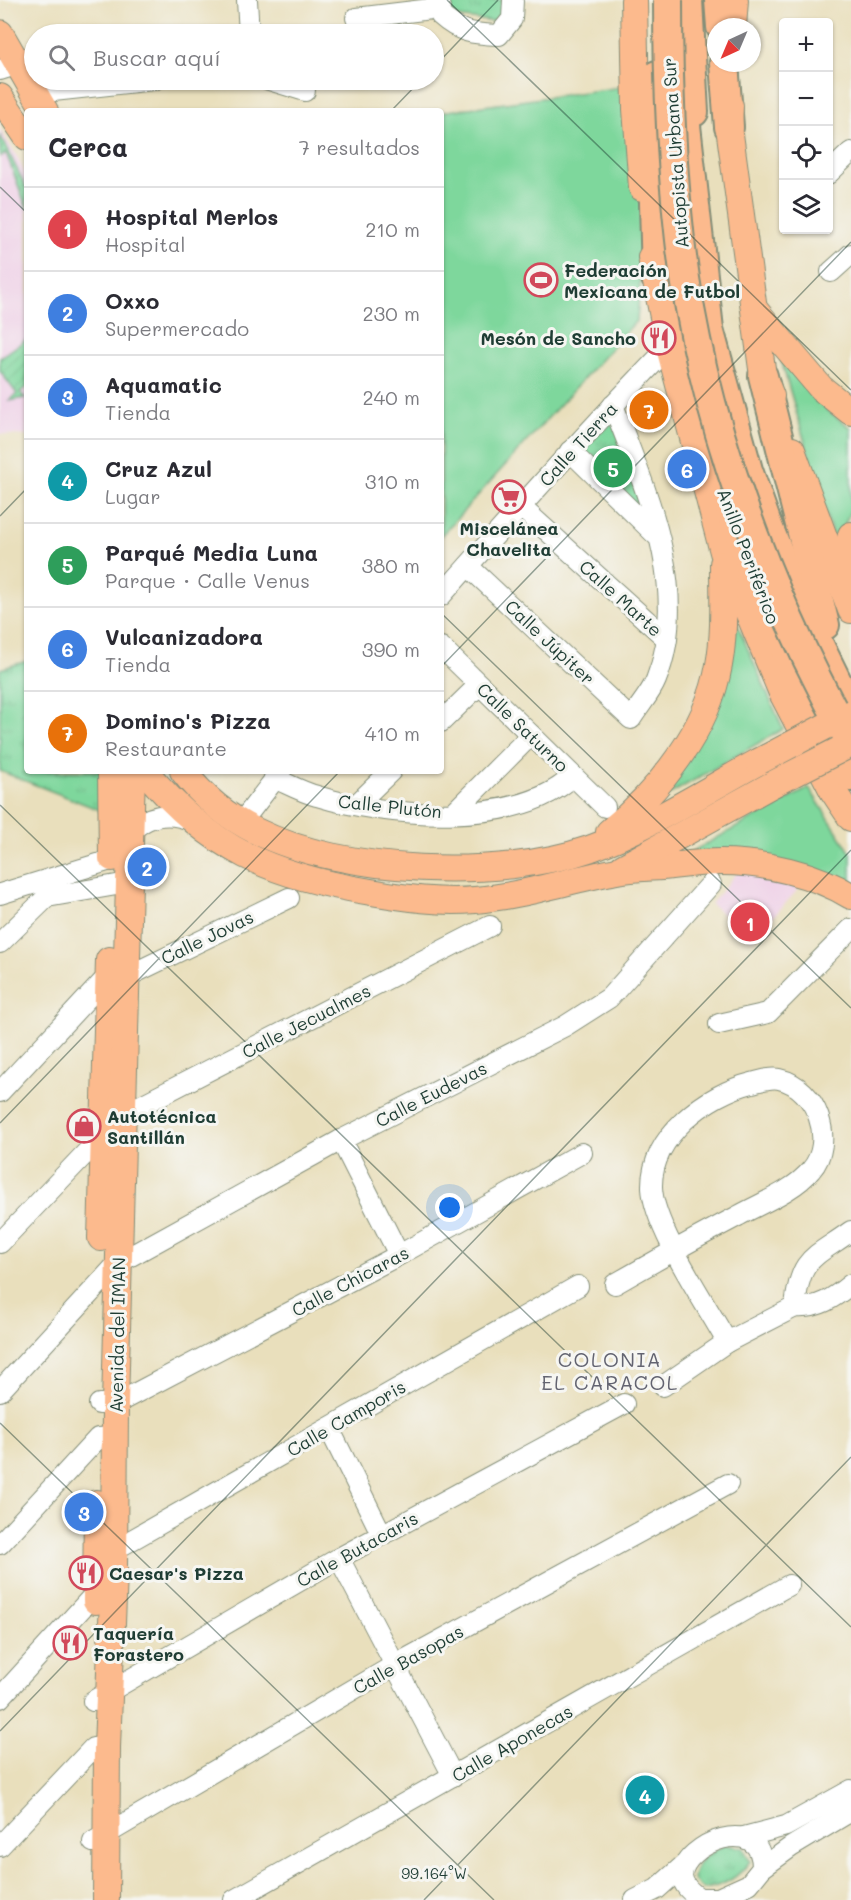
<!DOCTYPE html>
<html lang="es">
<meta charset="utf-8">
<style>
:root{--surface:#fff;--page:#f2f2f3;--text:#2b2b33;--muted:#7c7c81;--line:#e1e1e2;--accent:#0b8043}
body{margin:0;font-family:Mali,sans-serif;background:var(--page);color:var(--text)}
.controls{position:absolute;right:18px;top:18px;display:grid;overflow:hidden;border-radius:6px;box-shadow:0 2px 4px #0004}
.controls button{width:54px;height:54px;display:grid;place-items:center;padding:0;border:0;border-bottom:2px solid var(--line);background:var(--surface);color:var(--text);font:30px sans-serif}
.compass{position:absolute;left:707px;top:18px;width:54px;height:54px;border-radius:50%;background:var(--surface);box-shadow:0 2px 4px #0004;rotate:224deg}
.you{position:absolute;left:450px;top:1208px;width:21px;height:21px;margin:-15px;border:4px solid #fff;border-radius:50%;background:#1a73e8;box-shadow:0 0 0 9px #1a73e833}
.badge{display:grid;place-items:center;width:39px;height:39px;border-radius:50%;background:var(--accent);color:#fff;font-size:20px;font-weight:700}
.pin{position:absolute;translate:-50% -50%;border:3px solid #fff;box-shadow:0 2px 6px #0006}
.list{margin:0;padding:0;list-style:none}
h2{display:flex;justify-content:space-between;align-items:center;height:78px;margin:0;padding:0 24px;font-size:26px}
h2 small{font-size:20px;font-weight:400;color:var(--muted)}
.list li{display:grid;grid-template-columns:39px 1fr auto;gap:18px;align-items:center;box-sizing:border-box;height:84px;padding:0 24px;border-top:2px solid var(--line)}
.list b{display:block;font-size:22px;white-space:nowrap}
.list p{margin:0;font-size:20px;white-space:nowrap;color:var(--muted)}
.list em{font-size:20px;font-style:normal;color:var(--muted)}
.icon{flex:none;width:33px;height:33px;fill:none;stroke:currentColor;stroke-width:2;stroke-linecap:round;stroke-linejoin:round}
.map{position:relative;flex:none;width:851px;height:1900px;overflow:hidden}
.search{position:absolute;background:var(--surface);box-shadow:0 2px 4px #0004;left:24px;top:24px;width:420px;height:66px;display:flex;align-items:center;gap:15px;box-sizing:border-box;padding:0 21px;border-radius:33px;color:var(--muted);font-size:22px}
.panel{position:absolute;background:var(--surface);box-shadow:0 2px 4px #0004;left:24px;top:108px;width:420px;height:666px;border-radius:6px}
.map>svg:first-child{display:block}
.built{fill:#efd0e7}
.grass{fill:#7ed79c;stroke:#4e8a68;stroke-width:1.5}
.park{fill:url(#park-tufts);stroke:#4e8a68;stroke-width:1.5}
.garden{fill:url(#garden-furrows);stroke:#4e8a68;stroke-width:1.5}
.lines{fill:none;stroke-linecap:round;stroke-linejoin:round}
.minor-casing{stroke:#848e78;stroke-width:22}
.major-casing{stroke:#848e78;stroke-width:28}
.highway-casing{stroke:#848e78;stroke-width:32}
.minor{stroke:#fff;stroke-width:20}
.major{stroke:#fcba8d;stroke-width:26}
.highway{stroke:#fcba8d;stroke-width:28}
.major-bridge-casing{stroke:#848e78;stroke-width:28;stroke-linecap:butt}
.highway-bridge-casing{stroke:#848e78;stroke-width:32;stroke-linecap:butt}
.major-bridge{stroke:#fcba8d;stroke-width:26}
.highway-bridge{stroke:#fcba8d;stroke-width:28}
.ticks{fill:none;stroke:#1f3d34;stroke-width:1.5;stroke-opacity:0.45}
.labels{text-anchor:middle;dominant-baseline:central;stroke-width:6;stroke-linejoin:round;paint-order:stroke}
.street-label{font-size:18px;fill:#1f3d34;stroke:#f6f6f2}
.poi-label{font-size:18px;font-weight:bold;fill:#1f3d34;stroke:#f6f6f2;text-anchor:start}
.neighbourhood-label{font-size:20px;letter-spacing:1.5px;fill:#636471;stroke:#f6f6f2}
.ticks-label{font-size:15px;text-anchor:middle;fill:#1f3d34;stroke:#f6f6f2;stroke-width:6;stroke-linejoin:round;paint-order:stroke}
</style>
<div class="map">
<svg width="851" height="1900" viewBox="0 0 851 1900">
<defs>
<pattern id="park-tufts" width="24" height="20" patternUnits="userSpaceOnUse" patternTransform="scale(1.5)"><rect width="24" height="20" fill="#7ed79c"/><path d="M3 7l-1-3M5 7V3M7 7l1-3M15 17l-1-3M17 17v-4M19 17l1-3" fill="none" stroke="#6cb987"/></pattern>
<pattern id="garden-furrows" width="10" height="10" patternUnits="userSpaceOnUse" patternTransform="scale(1.5)"><rect width="10" height="10" fill="#7ed79c"/><path d="M-1 1l2-2M0 10L10 0M9 11l2-2" fill="none" stroke="#6cb987"/></pattern>
</defs>
<rect width="100%" height="100%" fill="#f6f6f2"/>
<filter id="ink" filterUnits="userSpaceOnUse"><feTurbulence type="fractalNoise" baseFrequency=".0167" numOctaves="2"/><feDisplacementMap in="SourceGraphic" scale="12" xChannelSelector="R" yChannelSelector="G"/><feConvolveMatrix kernelMatrix="1 2 1 2 8 2 1 2 1" color-interpolation-filters="sRGB"/></filter>
<filter id="wash" filterUnits="userSpaceOnUse"><feTurbulence type="fractalNoise" baseFrequency=".008" numOctaves="4" result="noise"/><feDisplacementMap in="SourceGraphic" scale="24" xChannelSelector="R" yChannelSelector="G"/><feGaussianBlur stdDeviation="1.35" result="paint"/><feColorMatrix in="noise" values="0 0 0 0 0 0 0 0 0 0 0 0 0 0 0 0 0 1.4 0 .05"/><feComposite in="paint" operator="in"/></filter>
<g filter="url(#wash)">
<rect width="100%" height="100%" fill="#e9dfbc"/>
<g class="built">
<polygon points="0,129 19,160 27,180 27,436 0,434"/>
<polygon points="739,870 802,885 752,940 711,904"/>
</g>
<g class="grass">
<polygon points="635,85 644,241 637,320 441,536 441,112"/>
<polygon points="781,360 828,411 851,428 851,510 835,545"/>
<polygon points="736,622 783,729 637,813 729,670"/>
<polygon points="809,788 851,853 851,885 676,860"/>
</g>
<g class="park">
<polygon points="443,0 508,0 507,7 496,22 457,17 443,4"/>
<polygon points="613,405 657,536 570,451"/>
<polygon points="27,661 27,771 101,771 110,814 0,771 0,669"/>
<path d="M725,1845L743,1848L750,1861C738,1878 724,1886 703,1889L693,1880C694,1860 708,1854 725,1845Z"/>
</g>
<g class="garden">
<polygon points="0,135 27,189 27,209 6,153 0,157"/>
<polygon points="27,339 27,387 20,392 25,398 8,401 17,394 0,371 0,358"/>
</g>
</g>
<g filter="url(#ink)">
<g class="lines">
<g class="minor-casing">
<g id="minor">
<polyline points="247,0 249,34"/>
<path d="M439,0L440,15C460,33 473,34 499,35L512,19L513,0"/>
<polyline points="356,18 440,8"/>
<polyline points="0,70 19,64"/>
<polyline points="269,80 305,91"/>
<polyline points="35,93 154,80"/>
<polyline points="828,174 851,152"/>
<polyline points="831,272 851,254"/>
<polyline points="570,451 656,535"/>
<polyline points="522,508 667,639"/>
<path d="M468,566L631,719C639,706 651,693 656,680C692,591 645,488 613,405"/>
<path d="M441,596C516,512 590,428 669,347"/>
<polyline points="441,647 605,807"/>
<polyline points="441,722 479,685"/>
<path d="M274,778C288,784 302,792 317,796C385,817 518,829 573,776"/>
<polyline points="356,805 391,771"/>
<polyline points="453,813 531,735"/>
<polyline points="241,823 281,771"/>
<path d="M130,833C147,814 169,811 193,821"/>
<polyline points="0,894 127,855"/>
<polyline points="0,943 47,897 128,883"/>
<polyline points="719,1024 768,1013 851,929"/>
<polyline points="0,1092 108,976 126,977 289,898"/>
<polyline points="341,1140 399,1255"/>
<polyline points="0,1243 122,1115 490,926"/>
<path d="M615,1284C655,1261 696,1238 738,1216C761,1203 794,1191 811,1170C836,1142 817,1087 779,1079C770,1077 760,1081 752,1083C707,1094 651,1136 652,1187C653,1227 707,1305 727,1342"/>
<path d="M795,1307C800,1256 814,1258 851,1231"/>
<path d="M795,1307C818,1309 834,1298 851,1284"/>
<polyline points="663,1386 727,1342 795,1307"/>
<polyline points="0,1391 118,1263 341,1140 565,1026 609,998 711,884"/>
<polyline points="99,1404 115,1404 399,1255 582,1153"/>
<polyline points="329,1428 382,1535"/>
<polyline points="0,1544 98,1438 116,1437"/>
<polyline points="104,1550 114,1550 578,1286"/>
<polyline points="339,1558 453,1776"/>
<polyline points="0,1698 102,1586"/>
<polyline points="93,1701 339,1558 624,1404"/>
<polyline points="744,1837 786,1826 851,1790"/>
<polyline points="93,1842 395,1665 728,1484"/>
<polyline points="0,1846 93,1748 107,1747"/>
<path d="M762,1868C763,1811 682,1844 682,1876C683,1886 691,1892 699,1898H718L749,1884L762,1868L791,1847L851,1811"/>
<polyline points="234,1900 789,1585"/>
<polyline points="635,1900 657,1889 684,1865"/>
</g>
</g>
<g class="major-casing">
<g id="major">
<polyline points="634,0 636,109 642,188"/>
<polyline points="733,27 735,0"/>
<polyline points="0,33 45,111"/>
<polyline points="0,97 27,137"/>
<polyline points="730,106 729,127 763,376 771,396"/>
<polyline points="651,257 669,347 723,552 782,693 833,791 851,818"/>
<polyline points="755,310 821,388 851,412"/>
<polyline points="792,450 851,610"/>
<polyline points="845,583 845,564 851,535"/>
<polyline points="111,771 112,858"/>
<path d="M145,771C211,850 271,876 371,892C405,898 440,903 475,900C522,896 566,881 612,872C628,868 646,868 662,867C681,865 701,862 721,862C764,862 815,874 851,896"/>
<path d="M183,771C202,796 227,817 256,831C342,874 499,880 589,849C648,828 703,792 758,762"/>
<path d="M609,832C659,791 708,730 719,665C725,633 723,597 723,564"/>
<polyline points="623,867 773,784"/>
<polyline points="101,1238 109,960"/>
<polyline points="96,1601 97,1503"/>
<polyline points="106,1900 107,1747 114,1573 115,1404 132,771"/>
</g>
</g>
<g class="highway-casing">
<g id="highway">
<polyline points="688,0 694,112"/>
<polyline points="719,0 721,27"/>
<polyline points="724,63 729,127"/>
<polyline points="682,90 709,329 748,470 766,521 801,608 851,710"/>
<polyline points="656,278 653,166 657,75"/>
<polyline points="763,376 825,625"/>
<polyline points="710,443 731,514 792,667 851,777"/>
</g>
</g>
<use href="#minor" class="minor"/>
<use href="#major" class="major"/>
<use href="#highway" class="highway"/>
<g class="major-bridge-casing">
<g id="major-bridge">
<polyline points="758,762 851,713"/>
<polyline points="773,784 851,744"/>
</g>
</g>
<g class="highway-bridge-casing">
<path id="highway-bridge" d="M668,0C668,79 671,161 680,240C699,412 767,593 851,743"/>
</g>
<use href="#major-bridge" class="major-bridge"/>
<use href="#highway-bridge" class="highway-bridge"/>
</g>
</g>
<path class="ticks" d="M447,0L851,390M434,67L498,0M391,111L421,80M0,187L27,213M0,516L27,488M441,613L851,1008M441,667L851,242M0,805L851,1627M0,1123L340,771M0,1423L494,1900M0,1731L851,850M424,1900L851,1457"/>
<defs>
<g id="stadium-ring" transform="scale(1.725)"><circle r="9.5" fill="#f6f6f2" stroke="#d1495b" stroke-width="1.5"/><path d="M0-5a6.5 5 0 1 0 0 10a6.5 5 0 1 0 0-10ZM-3.5-1.8h7v3.6h-7Z" fill="#d1495b"/></g>
<g id="restaurant-ring" transform="scale(1.725)"><circle r="9.5" fill="#f6f6f2" stroke="#d1495b" stroke-width="1.5"/><path d="M-5-6h1v4h1v-4h1v4h1v-4h1v5L-1.5 .5V6h-2V.5L-5-1ZM5-6V6H3V1.5H1.5Q1.5-4 5-6Z" fill="#d1495b"/></g>
<g id="supermarket-ring" transform="scale(1.725)"><circle r="9.5" fill="#f6f6f2" stroke="#d1495b" stroke-width="1.5"/><path d="M-6-5.5h2.5l.6 2H6L4.5 2H-2.5L-4.4-4H-6ZM-1.5 3.2a1.3 1.3 0 1 0 .1 0ZM3 3.2a1.3 1.3 0 1 0 .1 0Z" fill="#d1495b"/></g>
<g id="shop-ring" transform="scale(1.725)"><circle r="9.5" fill="#f6f6f2" stroke="#d1495b" stroke-width="1.5"/><path d="M-5-2.5h2.3a2.7 3.5 0 0 1 5.4 0H5L5.5 6h-11ZM-1.5-2.5h3a1.5 2.3 0 0 0-3 0Z" fill="#d1495b"/></g>
</defs>
<g fill-rule="evenodd">
<use href="#stadium-ring" x="541" y="280"/>
<use href="#restaurant-ring" x="659" y="338"/>
<use href="#supermarket-ring" x="509" y="497"/>
<use href="#shop-ring" x="84" y="1126"/>
<use href="#restaurant-ring" x="86" y="1573"/>
<use href="#restaurant-ring" x="70" y="1643"/>
</g>
<g class="labels">
<g class="street-label">
<text transform="translate(675 153) rotate(-94)">Autopista Urbana Sur</text>
<text transform="translate(578 444) rotate(-48)">Calle Tierra</text>
<text transform="translate(749 556) rotate(69)">Anillo Periférico</text>
<text transform="translate(621 598) rotate(42)">Calle Marte</text>
<text transform="translate(550 642) rotate(43)">Calle Júpiter</text>
<text transform="translate(523 727) rotate(44)">Calle Saturno</text>
<text transform="translate(390 806) rotate(6)">Calle Plutón</text>
<text transform="translate(207 937) rotate(-26)">Calle Jovas</text>
<text transform="translate(306 1021) rotate(-27)">Calle Jecualmes</text>
<text transform="translate(431 1094) rotate(-27)">Calle Eudevas</text>
<text transform="translate(350 1281) rotate(-28)">Calle Chicaras</text>
<text transform="translate(117 1335) rotate(-89)">Avenida del IMAN</text>
<text transform="translate(346 1418) rotate(-30)">Calle Camporis</text>
<text transform="translate(357 1549) rotate(-29)">Calle Butacaris</text>
<text transform="translate(408 1659) rotate(-29)">Calle Basopas</text>
<text transform="translate(512 1743) rotate(-30)">Calle Aponecas</text>
</g>
<g class="poi-label">
<text x="564" y="270">Federación<tspan x="564" dy="21">Mexicana de Futbol</tspan></text>
<text x="636" y="338" text-anchor="end">Mesón de Sancho</text>
<text x="509" y="528" text-anchor="middle">Miscelánea<tspan x="509" dy="21">Chavelita</tspan></text>
<text x="107" y="1116">Autotécnica<tspan x="107" dy="21">Santillán</tspan></text>
<text x="109" y="1573">Caesar's Pizza</text>
<text x="93" y="1633">Taquería<tspan x="93" dy="21">Forastero</tspan></text>
</g>
<g class="neighbourhood-label">
<text x="610" y="1359">COLONIA<tspan x="610" dy="23">EL CARACOL</tspan></text>
</g>
</g>
<g class="ticks-label">
<text x="434" y="1879">99.164°W</text>
</g>
</svg>
<div class="controls">
<button>+</button>
<button>−</button>
<button><svg class="icon" aria-label="locate" viewBox="0 0 24 24"><circle cx="12" cy="12" r="6"/><path d="M12 2v4M12 18v4M2 12h4M18 12h4"/></svg></button>
<button><svg class="icon" aria-label="layers" viewBox="0 0 24 24"><path d="M12 4l9 5-9 5-9-5zM3 14l9 5 9-5"/></svg></button>
</div>
<svg class="compass" viewBox="-18 -18 36 36"><path d="M0-13l5 13h-10z" fill="#e53935"/><path d="M0 13l5-13h-10z" fill="#7c7c81"/></svg>
<div class="you"></div>
<div class="pin badge" style="left:750px;top:922px;background:#e0444e">1</div>
<div class="pin badge" style="left:147px;top:867px;background:#3f7fe0">2</div>
<div class="pin badge" style="left:84px;top:1512px;background:#3f7fe0">3</div>
<div class="pin badge" style="left:645px;top:1795px;background:#0f9aa8">4</div>
<div class="pin badge" style="left:613px;top:468px;background:#2e9e5b">5</div>
<div class="pin badge" style="left:687px;top:469px;background:#3f7fe0">6</div>
<div class="pin badge" style="left:649px;top:410px;background:#e8710a">7</div>
<div class="search"><svg class="icon" aria-label="search" viewBox="0 0 24 24"><circle cx="10" cy="10" r="6"/><path d="M15 15l6 6"/></svg>Buscar aquí</div>
<section class="panel">
<h2>Cerca<small>7 resultados</small></h2>
<ul class="list">
<li><span class="badge" style="background:#e0444e">1</span><div><b>Hospital Merlos</b><p>Hospital</p></div><em>210 m</em></li>
<li><span class="badge" style="background:#3f7fe0">2</span><div><b>Oxxo</b><p>Supermercado</p></div><em>230 m</em></li>
<li><span class="badge" style="background:#3f7fe0">3</span><div><b>Aquamatic</b><p>Tienda</p></div><em>240 m</em></li>
<li><span class="badge" style="background:#0f9aa8">4</span><div><b>Cruz Azul</b><p>Lugar</p></div><em>310 m</em></li>
<li><span class="badge" style="background:#2e9e5b">5</span><div><b>Parqué Media Luna</b><p>Parque · Calle Venus</p></div><em>380 m</em></li>
<li><span class="badge" style="background:#3f7fe0">6</span><div><b>Vulcanizadora</b><p>Tienda</p></div><em>390 m</em></li>
<li><span class="badge" style="background:#e8710a">7</span><div><b>Domino's Pizza</b><p>Restaurante</p></div><em>410 m</em></li>
</ul>
</section>
</div>
